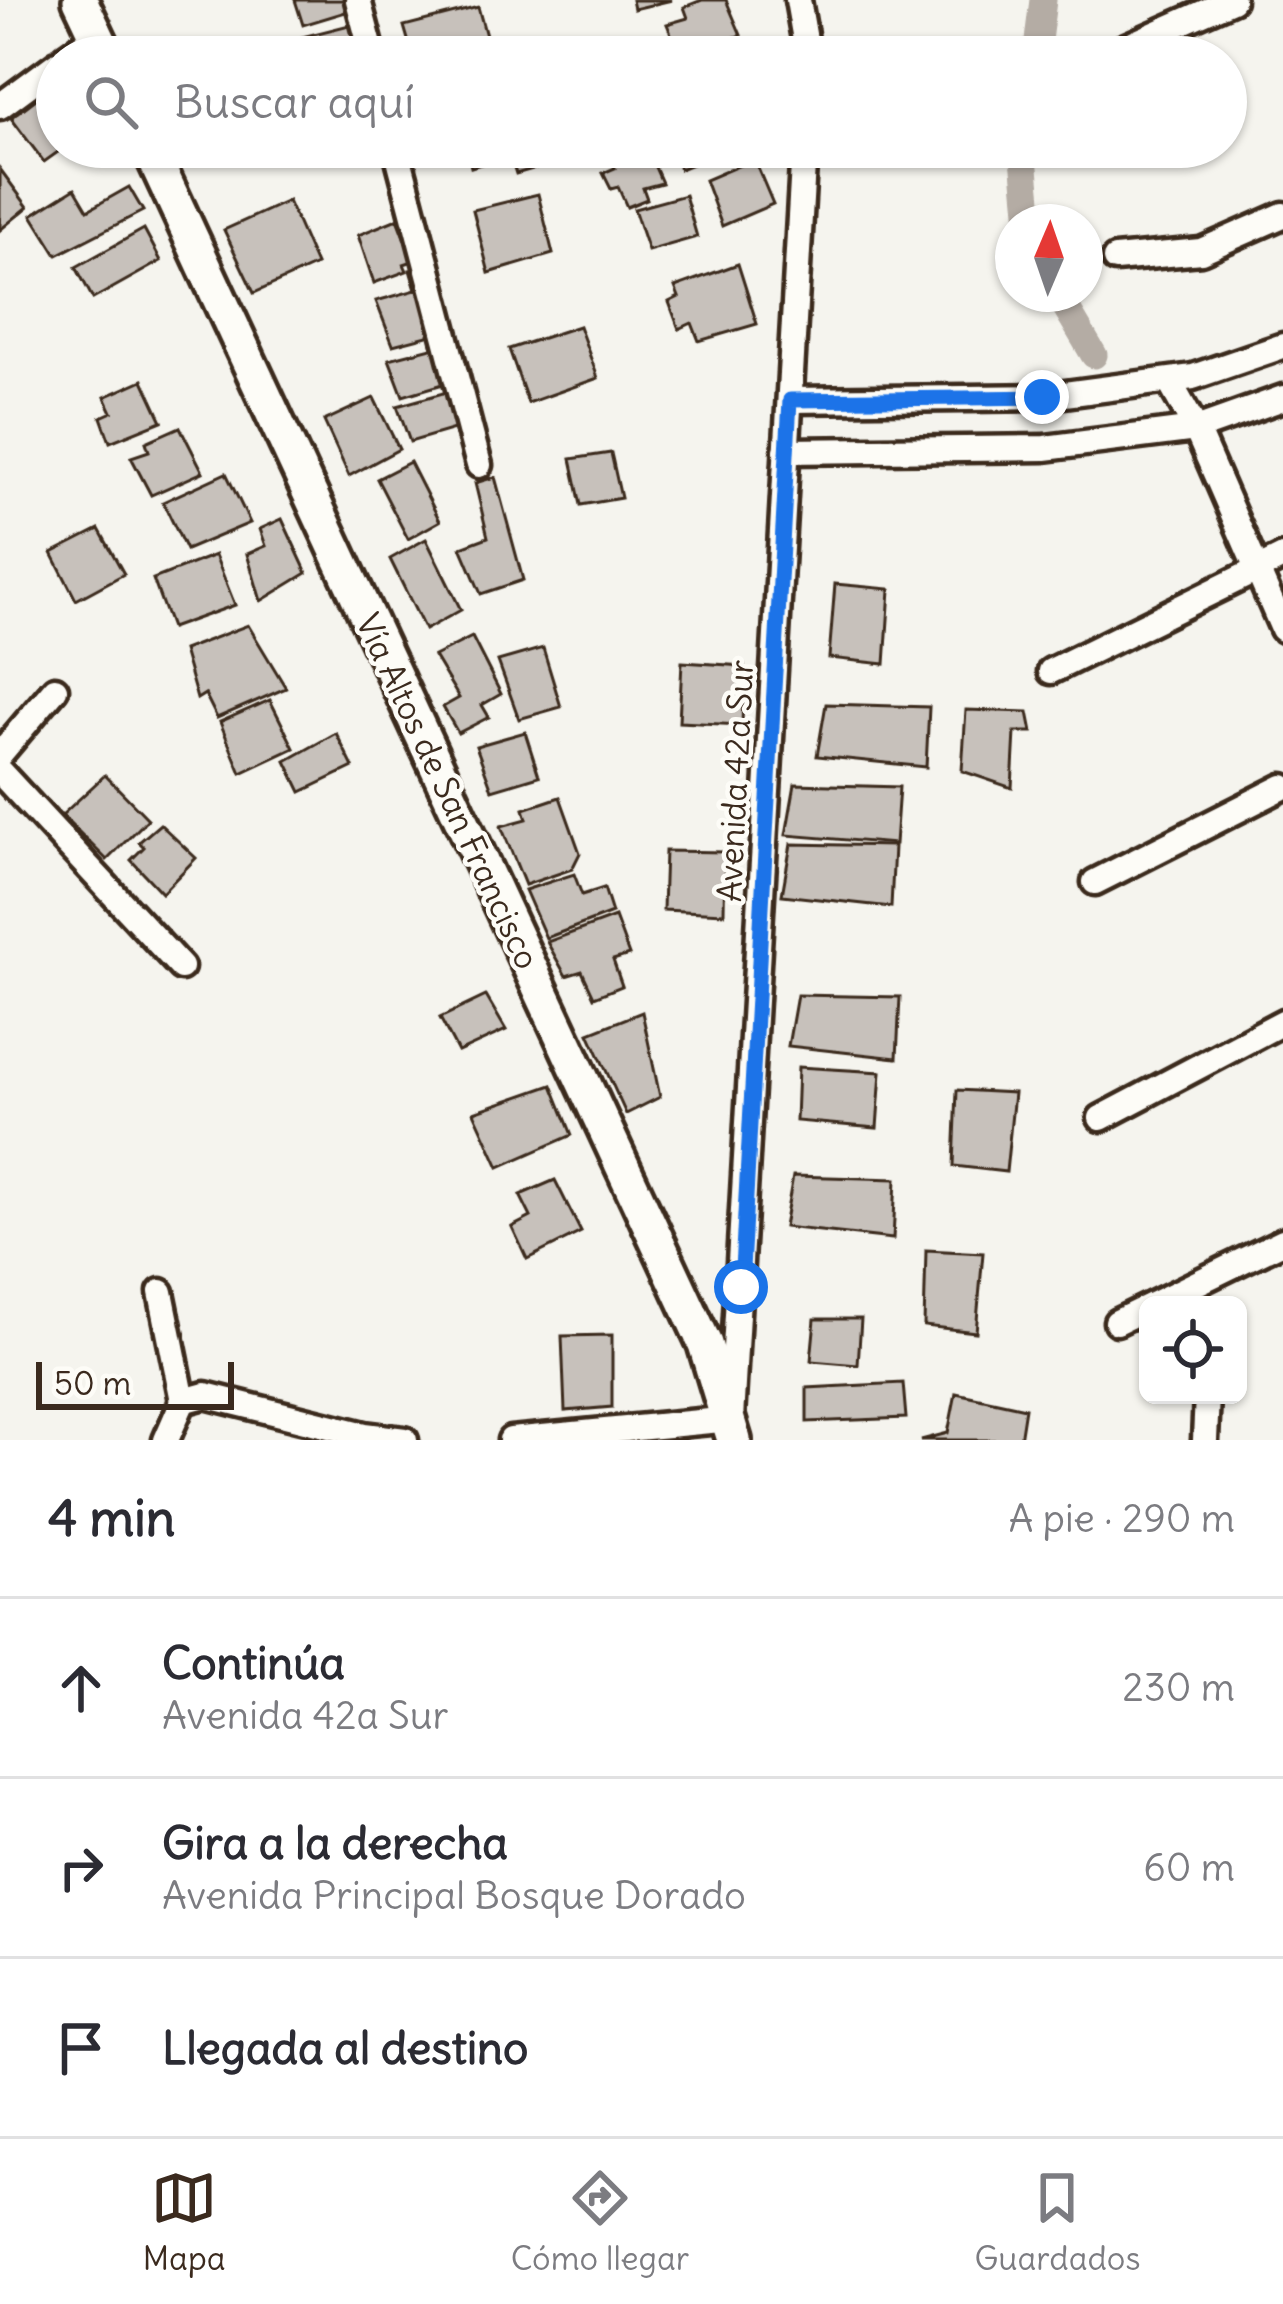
<!DOCTYPE html>
<html lang="es">
<meta charset="utf-8">
<style>
:root{--surface:#fff;--page:#f2f2f3;--text:#2b2b33;--muted:#7c7c81;--line:#e1e1e2;--accent:#3b2a1e}
body{margin:0;font-family:Delius,sans-serif;background:var(--page);color:var(--text)}
.controls{position:absolute;right:36px;bottom:36px;display:grid;overflow:hidden;border-radius:18px;box-shadow:0 3px 9px #0004}
.controls button{width:108px;height:108px;display:grid;place-items:center;padding:0;border:0;border-bottom:3px solid var(--line);background:var(--surface);color:var(--text);font:60px sans-serif}
.compass{position:absolute;left:995px;top:204px;width:108px;height:108px;border-radius:50%;background:var(--surface);box-shadow:0 3px 9px #0004;rotate:2deg}
.scale{position:absolute;left:36px;bottom:30px;width:198px;box-sizing:border-box;padding-left:12px;border:6px solid #3b2a1e;border-top:0;font-size:33px;line-height:42px;white-space:nowrap;color:#3b2a1e;-webkit-text-stroke:9px #fdfcf7;paint-order:stroke}
.stop{position:absolute;width:36px;height:36px;margin:-27px;border:9px solid #1a73e8;border-radius:50%;background:#fff}
.stop.end{background:#1a73e8;border-color:#fff;box-shadow:0 3px 12px #0008}
.list{margin:0;padding:0;list-style:none}
h2{display:flex;justify-content:space-between;align-items:center;height:156px;margin:0;padding:0 48px;font-size:51px}
h2 small{font-size:39px;font-weight:400;color:var(--muted)}
.list li{display:grid;grid-template-columns:78px 1fr auto;gap:36px;align-items:center;box-sizing:border-box;height:180px;padding:0 48px;border-top:3px solid var(--line)}
.list b{display:block;font-size:45px;white-space:nowrap}
.list p{margin:0;font-size:39px;white-space:nowrap;color:var(--muted)}
.list em{font-size:39px;font-style:normal;color:var(--muted)}
.icon{flex:none;width:66px;height:66px;fill:none;stroke:currentColor;stroke-width:2;stroke-linecap:round;stroke-linejoin:round}
.map{position:relative;flex:none;width:1283px;height:1440px;overflow:hidden}
.search{position:absolute;background:var(--surface);box-shadow:0 3px 9px #0004;left:36px;right:36px;top:36px;height:132px;display:flex;align-items:center;gap:30px;box-sizing:border-box;padding:0 42px;border-radius:66px;color:var(--muted);font-size:45px}
.sheet{height:696px;background:var(--surface)}
nav{display:flex;justify-content:space-around;align-items:center;box-sizing:border-box;height:168px;border-top:3px solid var(--line);background:var(--surface);font-size:33px;color:var(--muted)}
nav a{display:grid;justify-items:center;gap:6px}
nav .on{color:var(--accent)}
.map>svg:first-child{display:block}
.lines{fill:none;stroke-linecap:round;stroke-linejoin:round}
.canal{stroke:#b4aca4;stroke-width:27}
.building{fill:#c7c1bb;stroke:#3b2a1e;stroke-width:3}
.minor-casing{stroke:#3b2a1e;stroke-width:33}
.tertiary-casing{stroke:#3b2a1e;stroke-width:42}
.minor{stroke:#fdfcf7;stroke-width:24}
.tertiary{stroke:#fdfcf7;stroke-width:33}
.route{stroke:#1a73e8;stroke-width:15}
.labels{text-anchor:middle;dominant-baseline:central;stroke-width:9;stroke-linejoin:round;paint-order:stroke}
.street-label{font-size:33px;fill:#3b2a1e;stroke:#fdfcf7}
</style>
<div class="map">
<svg width="1283" height="1440" viewBox="0 0 1283 1440">
<rect width="100%" height="100%" fill="#f5f4ee"/>
<filter id="ink" filterUnits="userSpaceOnUse"><feTurbulence type="fractalNoise" baseFrequency=".00833" numOctaves="2"/><feDisplacementMap in="SourceGraphic" scale="24" xChannelSelector="R" yChannelSelector="G"/><feConvolveMatrix kernelMatrix="1 2 1 2 8 2 1 2 1" color-interpolation-filters="sRGB"/></filter>
<g filter="url(#ink)">
<g class="lines">
<g class="canal">
<polyline points="1036,57 1043,0"/>
<polyline points="1023,147 1030,222"/>
<polyline points="1058,294 1094,355"/>
</g>
</g>
<g class="building">
<polygon points="295,0 346,0 349,11 303,25"/>
<polygon points="632,0 672,0 634,9"/>
<polygon points="702,0 726,0 741,35 680,56 667,24 688,18 684,7"/>
<polygon points="478,7 489,47 465,57 413,57 404,26"/>
<polygon points="353,24 361,57 299,57 294,39"/>
<polygon points="759,40 764,57 706,57"/>
<polygon points="57,83 57,147 65,147 44,162 11,118"/>
<polygon points="466,147 553,147 557,162 516,174 510,155 471,167"/>
<polygon points="607,147 646,147 662,183 643,188 647,199 627,207 618,187 611,189 603,173 615,168"/>
<polygon points="671,147 734,147 680,169"/>
<polygon points="754,159 773,204 722,226 705,180"/>
<polygon points="0,169 28,207 0,230"/>
<polygon points="129,187 143,211 57,255 32,215 75,188 88,210"/>
<polygon points="538,194 553,254 489,273 473,210"/>
<polygon points="685,195 697,237 648,251 634,209"/>
<polygon points="288,201 316,265 254,293 224,230"/>
<polygon points="397,219 413,261 404,264 407,271 374,283 358,235"/>
<polygon points="144,229 161,261 93,299 76,267"/>
<polygon points="738,264 757,324 699,341 692,323 679,329 669,302 679,297 675,287"/>
<polygon points="420,268 439,333 393,345 376,301 416,290 410,270"/>
<polygon points="579,326 598,378 528,403 509,349"/>
<polygon points="439,346 450,382 403,396 389,359"/>
<polygon points="143,380 162,421 110,442 101,417 112,412 105,397"/>
<polygon points="450,391 461,427 410,442 397,406"/>
<polygon points="374,398 399,449 349,476 324,421"/>
<polygon points="180,427 203,472 151,495 131,457 149,451 146,442"/>
<polygon points="611,453 621,498 581,505 571,459"/>
<polygon points="410,462 440,521 408,539 377,479"/>
<polygon points="226,473 250,523 186,550 163,502"/>
<polygon points="495,477 523,580 481,594 461,547 488,537 475,483"/>
<polygon points="282,519 307,573 261,601 247,554 266,546 260,529"/>
<polygon points="99,529 124,574 76,600 52,553"/>
<polygon points="426,539 461,610 425,630 390,559"/>
<polygon points="215,555 235,605 171,628 153,579"/>
<polygon points="835,584 890,589 885,664 829,658"/>
<polygon points="248,625 286,688 217,718 205,694 197,699 183,650"/>
<polygon points="472,637 501,694 482,705 489,717 458,733 443,707 459,698 434,656"/>
<polygon points="543,648 561,707 519,719 498,661"/>
<polygon points="682,662 744,666 742,725 679,722"/>
<polygon points="270,700 294,748 241,773 220,722"/>
<polygon points="826,704 929,707 926,767 817,756"/>
<polygon points="966,710 1028,712 1032,732 1015,732 1012,788 962,771"/>
<polygon points="525,732 539,776 492,790 476,746"/>
<polygon points="336,733 353,767 301,792 286,761"/>
<polygon points="105,775 148,819 107,860 62,815"/>
<polygon points="795,784 899,787 895,844 786,835"/>
<polygon points="560,797 580,853 572,869 525,885 501,826 527,819 524,809"/>
<polygon points="160,824 196,858 162,893 131,860 144,847 139,842"/>
<polygon points="791,844 894,846 891,907 782,895"/>
<polygon points="665,851 725,852 724,913 663,910"/>
<polygon points="574,874 582,895 604,888 612,913 546,938 525,890"/>
<polygon points="615,917 629,955 613,960 622,986 594,997 582,971 566,976 547,942"/>
<polygon points="797,995 900,997 897,1058 788,1046"/>
<polygon points="486,996 506,1030 458,1052 440,1018"/>
<polygon points="642,1012 660,1097 626,1114 589,1033"/>
<polygon points="798,1067 881,1072 877,1128 796,1121"/>
<polygon points="552,1085 572,1135 499,1167 474,1112"/>
<polygon points="957,1090 1014,1093 1006,1172 954,1166"/>
<polygon points="793,1176 896,1179 893,1239 784,1227"/>
<polygon points="555,1180 581,1232 527,1259 512,1227 531,1217 520,1195"/>
<polygon points="926,1250 983,1253 976,1332 924,1326"/>
<polygon points="815,1319 861,1319 858,1365 811,1361"/>
<polygon points="612,1335 612,1407 565,1411 562,1336"/>
<polygon points="903,1383 906,1418 807,1422 807,1388"/>
<polygon points="956,1393 1025,1408 1020,1440 921,1440 948,1433"/>
</g>
<g class="lines">
<g class="minor-casing">
<g id="minor">
<polyline points="358,0 373,57"/>
<polyline points="798,0 808,57"/>
<polyline points="1110,54 1232,0"/>
<polyline points="66,57 97,35"/>
<polyline points="0,106 57,64"/>
<polyline points="396,147 479,465"/>
<polyline points="1115,259 1201,251 1283,215"/>
<polyline points="1169,381 1196,429 1283,629"/>
<polyline points="790,400 1042,397 1193,377 1283,346"/>
<polyline points="786,451 1045,448 1196,429 1283,398"/>
<polyline points="1051,671 1283,557"/>
<polyline points="0,754 55,689"/>
<polyline points="0,772 181,967"/>
<polyline points="1095,882 1283,787"/>
<polyline points="1101,1118 1283,1022"/>
<polyline points="161,1292 183,1401"/>
<polyline points="1152,1305 1283,1241"/>
<polyline points="1117,1322 1148,1307"/>
<polyline points="166,1440 183,1401 205,1395 365,1435 405,1440"/>
<polyline points="511,1440 731,1419 804,147"/>
<polyline points="1205,1440 1207,1395"/>
</g>
</g>
<g class="tertiary-casing">
<g id="tertiary">
<polyline points="80,0 107,57"/>
<polyline points="149,147 705,1344 734,1440"/>
</g>
</g>
<use href="#minor" class="minor"/>
<use href="#tertiary" class="tertiary"/>
</g>
</g>
<g class="lines" filter="url(#ink)">
<polyline class="route" points="741,1287 790,400 1042,397"/>
</g>
<g class="labels">
<g class="street-label">
<text transform="translate(735 781) rotate(-87)">Avenida 42a Sur</text>
<text transform="translate(448 791) rotate(65)">Vía Altos de San Francisco</text>
</g>
</g>
</svg>
<div class="controls">
<button><svg class="icon" aria-label="locate" viewBox="0 0 24 24"><circle cx="12" cy="12" r="6"/><path d="M12 2v4M12 18v4M2 12h4M18 12h4"/></svg></button>
</div>
<svg class="compass" viewBox="-18 -18 36 36"><path d="M0-13l5 13h-10z" fill="#e53935"/><path d="M0 13l5-13h-10z" fill="#7c7c81"/></svg>
<div class="scale">50 m</div>
<div class="stop" style="left:741px;top:1287px"></div>
<div class="stop end" style="left:1042px;top:397px"></div>
<div class="search"><svg class="icon" aria-label="search" viewBox="0 0 24 24"><circle cx="10" cy="10" r="6"/><path d="M15 15l6 6"/></svg>Buscar aquí</div>
</div>
<section class="sheet">
<h2>4 min<small>A pie · 290 m</small></h2>
<ul class="list">
<li><svg class="icon" aria-label="ahead" viewBox="0 0 24 24"><path d="M12 20V5M6 11l6-6 6 6"/></svg><div><b>Continúa</b><p>Avenida 42a Sur</p></div><em>230 m</em></li>
<li><svg class="icon" aria-label="right" viewBox="0 0 24 24"><path d="M7 20v-9h11M14 6l5 5-5 5"/></svg><div><b>Gira a la derecha</b><p>Avenida Principal Bosque Dorado</p></div><em>60 m</em></li>
<li><svg class="icon" aria-label="arrive" viewBox="0 0 24 24"><path d="M6 21V4h12l-3 4 3 4H6"/></svg><div><b>Llegada al destino</b></div></li>
</ul>
</section>
<nav>
<a class="on"><svg class="icon" aria-label="map" viewBox="0 0 24 24"><path d="M3 6l6-2 6 2 6-2v14l-6 2-6-2-6 2zM9 4v14M15 6v14"/></svg>Mapa</a>
<a><svg class="icon" aria-label="directions" viewBox="0 0 24 24"><path d="M12 3l9 9-9 9-9-9zM9 14v-3h6M13 9l2 2-2 2"/></svg>Cómo llegar</a>
<a><svg class="icon" aria-label="saved" viewBox="0 0 24 24"><path d="M7 4h10v16l-5-4-5 4z"/></svg>Guardados</a>
</nav>
